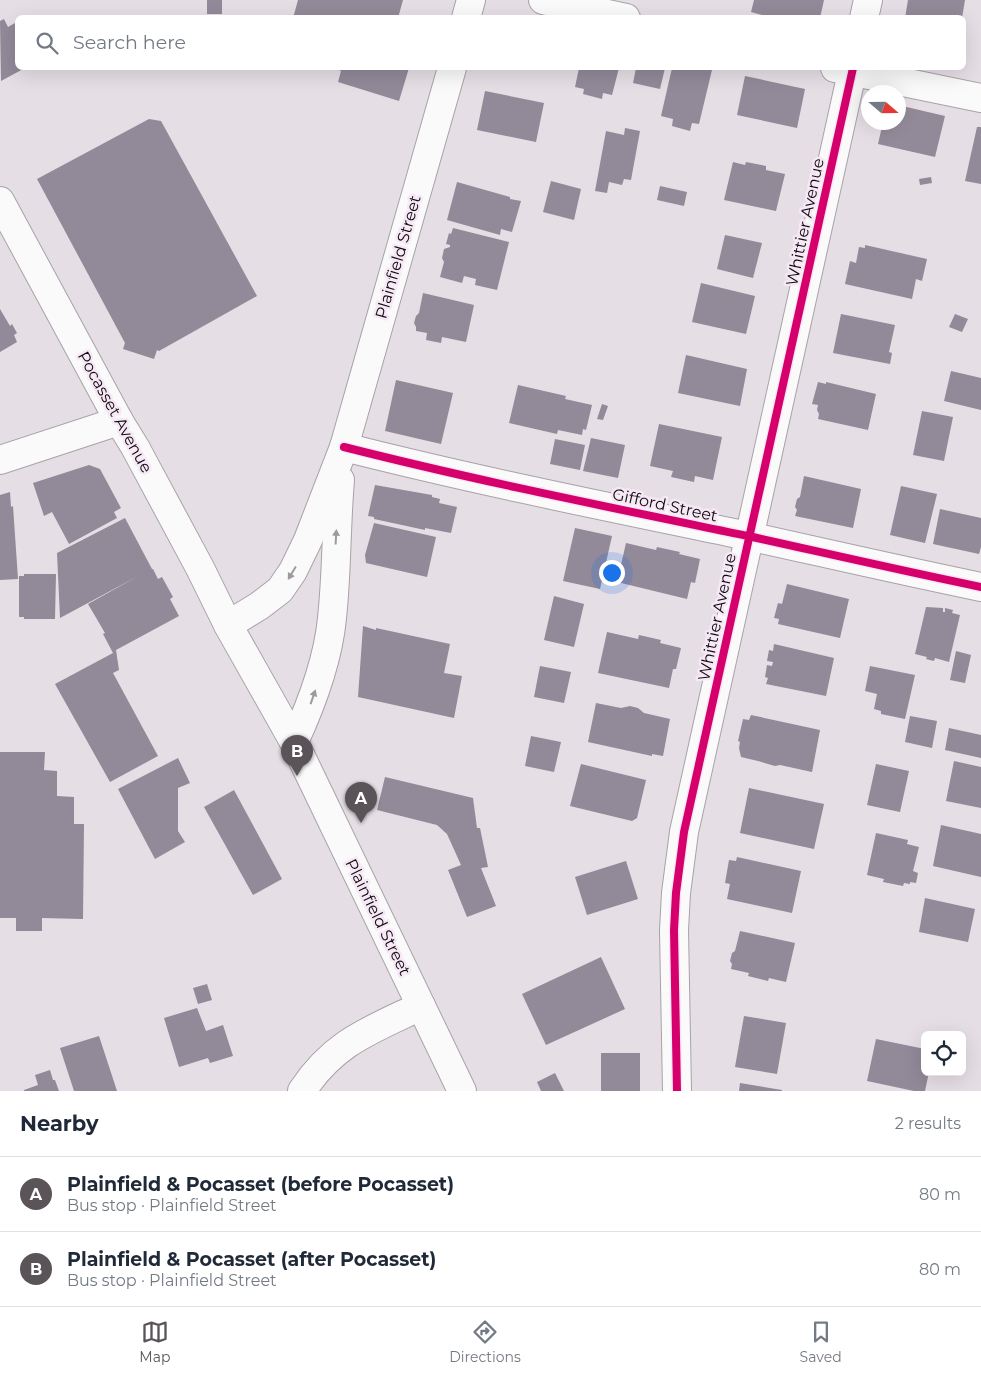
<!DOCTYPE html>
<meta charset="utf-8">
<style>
:root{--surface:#fff;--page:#f2f2f3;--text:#1f2937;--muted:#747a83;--line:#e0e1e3;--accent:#5a5459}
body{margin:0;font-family:Montserrat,sans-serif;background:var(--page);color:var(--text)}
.controls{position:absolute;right:15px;bottom:15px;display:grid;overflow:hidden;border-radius:8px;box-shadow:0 5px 20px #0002}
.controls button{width:45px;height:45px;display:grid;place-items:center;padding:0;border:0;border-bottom:1px solid var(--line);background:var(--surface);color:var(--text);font:25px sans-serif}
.compass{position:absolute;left:861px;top:85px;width:45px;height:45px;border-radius:50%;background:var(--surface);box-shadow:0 5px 20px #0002;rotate:110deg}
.you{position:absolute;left:611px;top:572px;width:18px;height:18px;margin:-12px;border:4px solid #fff;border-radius:50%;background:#1a73e8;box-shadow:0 0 0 8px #1a73e833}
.badge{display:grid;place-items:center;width:32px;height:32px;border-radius:50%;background:var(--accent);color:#fff;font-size:16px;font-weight:700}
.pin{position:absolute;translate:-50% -41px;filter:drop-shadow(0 1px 2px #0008)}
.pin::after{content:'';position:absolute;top:26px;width:18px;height:15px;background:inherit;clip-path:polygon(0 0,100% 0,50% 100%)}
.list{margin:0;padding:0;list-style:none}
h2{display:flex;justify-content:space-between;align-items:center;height:65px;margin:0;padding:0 20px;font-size:21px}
h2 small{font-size:16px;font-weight:400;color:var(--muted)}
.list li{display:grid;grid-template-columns:32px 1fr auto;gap:15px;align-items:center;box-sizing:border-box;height:75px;padding:0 20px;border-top:1px solid var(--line)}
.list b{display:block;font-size:19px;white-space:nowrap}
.list p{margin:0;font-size:16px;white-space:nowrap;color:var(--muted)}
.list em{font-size:16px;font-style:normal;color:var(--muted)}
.icon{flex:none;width:28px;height:28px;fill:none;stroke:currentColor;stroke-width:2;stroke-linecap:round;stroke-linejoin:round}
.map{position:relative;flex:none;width:981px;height:1091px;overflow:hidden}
.search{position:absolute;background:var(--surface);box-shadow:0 5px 20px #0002;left:15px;right:15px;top:15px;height:55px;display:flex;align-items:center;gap:12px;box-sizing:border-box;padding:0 18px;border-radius:8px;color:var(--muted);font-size:19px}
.sheet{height:215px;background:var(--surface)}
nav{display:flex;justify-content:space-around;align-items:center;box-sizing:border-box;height:70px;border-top:1px solid var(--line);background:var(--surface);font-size:14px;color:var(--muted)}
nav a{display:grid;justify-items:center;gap:2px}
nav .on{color:var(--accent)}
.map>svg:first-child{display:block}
.building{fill:#928999}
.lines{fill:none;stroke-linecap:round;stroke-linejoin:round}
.minor-casing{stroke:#a8a2a7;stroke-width:30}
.secondary-casing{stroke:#a8a2a7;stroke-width:30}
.minor{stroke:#fbfafb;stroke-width:28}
.secondary{stroke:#fbfafb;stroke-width:28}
.cycleway-casing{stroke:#f6e8f5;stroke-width:11}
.cycleway{stroke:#d6006c;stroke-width:8}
.oneway{fill:#9c9a9c}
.labels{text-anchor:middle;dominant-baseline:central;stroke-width:5;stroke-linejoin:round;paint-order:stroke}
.street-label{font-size:16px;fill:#0e0a0e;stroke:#f6e8f5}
</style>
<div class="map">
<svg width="981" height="1091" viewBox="0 0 981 1091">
<rect width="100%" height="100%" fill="#e6dee5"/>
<g class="building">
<rect x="207" y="0" width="15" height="14"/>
<polygon points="298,0 403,0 398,18 293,18"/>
<polygon points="754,0 824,0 820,18 774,18 751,12"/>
<polygon points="908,0 965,0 962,18 905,18"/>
<polygon points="4,19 8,27 15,23 18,29 18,68 25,68 1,81 0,21"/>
<polygon points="339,68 409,68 399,101 338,82 341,71 339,70"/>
<polygon points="579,68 619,68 612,95 603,93 602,99 583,94 584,89 575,87"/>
<polygon points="636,68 665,68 660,89 633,83"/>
<polygon points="672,68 699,68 712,70 699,124 692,123 690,131 672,126 673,119 661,116"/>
<polygon points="745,76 805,89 797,128 737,115"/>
<polygon points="485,91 544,103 536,142 477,130"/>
<polygon points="898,105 945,116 935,157 878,144 883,122 898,122"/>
<polygon points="149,119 161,121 257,296 159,351 157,350 154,359 123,349 125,343 37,179"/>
<polygon points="977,127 981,127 981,184 965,181"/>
<polygon points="625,128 640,131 631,180 624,179 622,185 609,182 607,193 595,191 606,131 624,135"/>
<polygon points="733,162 745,165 746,162 766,166 766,170 785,174 776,211 724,200"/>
<polygon points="931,177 932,183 920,185 919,179"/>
<polygon points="551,181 581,189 574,220 543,212"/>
<polygon points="457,182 510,197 510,199 521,201 512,232 501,229 500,235 447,220"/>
<polygon points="660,186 687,192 684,206 657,200"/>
<polygon points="453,228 509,242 497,290 475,285 476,279 464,276 462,283 440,277 444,262 442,258 444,249 450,247 450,245 446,244 449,233 451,234"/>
<polygon points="725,235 762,243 753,278 717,269"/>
<polygon points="865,245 927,259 922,281 916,279 912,299 845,284 850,261 856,263 859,247 865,248"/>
<polygon points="701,283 755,296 746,334 692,322"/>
<polygon points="423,293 474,305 466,342 442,337 441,343 426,340 427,333 416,331 416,327 414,323 416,316 419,313"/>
<polygon points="0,309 10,326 12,324 17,333 14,335 17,342 0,352"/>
<polygon points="841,314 895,325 889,352 892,353 890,364 833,353"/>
<polygon points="955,314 968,319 962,332 949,327"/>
<polygon points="686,355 747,369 740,406 678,393"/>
<polygon points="951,371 981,378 981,410 944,401"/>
<polygon points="396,380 453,393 441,444 385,431"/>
<polygon points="818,382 826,384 826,382 876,394 868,430 818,419 819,414 817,410 818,405 812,404"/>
<polygon points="518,385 566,396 565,399 592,405 586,430 583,429 582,435 558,430 557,434 509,423"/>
<polygon points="602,404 608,406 603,420 597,419"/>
<polygon points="922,411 953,417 944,461 913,455"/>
<polygon points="659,424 722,437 713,480 695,476 694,482 671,477 673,471 650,466"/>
<polygon points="591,438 625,445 618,478 583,471"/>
<polygon points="555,439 585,445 580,470 550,464"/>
<polygon points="89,465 100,469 121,508 114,512 117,518 69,544 52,512 44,516 33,483"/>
<polygon points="804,476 861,489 853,528 795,516 797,510 795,507 797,499 800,497"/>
<polygon points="375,485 432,495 432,497 440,499 439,503 457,507 451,533 425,528 425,530 374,519 374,517 368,516"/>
<polygon points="901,486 937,494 925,543 890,535"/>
<polygon points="10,492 11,507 13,506 18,579 0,580 0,495"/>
<polygon points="940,509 981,518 981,547 979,554 933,544"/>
<polygon points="125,518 152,569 153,569 158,579 162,577 173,597 170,599 179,616 116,650 119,670 113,673 158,756 110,782 55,684 113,653 103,634 105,633 88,604 140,575 60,618 57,553"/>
<polygon points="374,523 436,537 427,577 366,563 365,555"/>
<polygon points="575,528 612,536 600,589 563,581"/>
<polygon points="626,543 656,550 657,547 680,552 679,554 700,559 695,583 691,582 687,599 617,582"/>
<polygon points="24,574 56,574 55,619 24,619 24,617 19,617 19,576 24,576"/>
<polygon points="787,584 849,599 840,638 778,624 779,619 774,618 778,603 782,604"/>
<polygon points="554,596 584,604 574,647 544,640"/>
<polygon points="926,607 943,608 943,612 945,612 945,608 953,610 952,613 960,615 949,662 935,658 934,661 926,659 927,657 915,654"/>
<polygon points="363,626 376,630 376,628 450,644 444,673 462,676 454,718 358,697"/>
<polygon points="607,632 638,639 639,635 661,640 660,643 681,648 676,669 673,669 669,688 598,673"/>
<polygon points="774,644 834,658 826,696 766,684 768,678 765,677 767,665 772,666 773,662 767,661 769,650 773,651"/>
<polygon points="956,651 971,655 965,683 950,680"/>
<polygon points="540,666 571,672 564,703 534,697"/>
<polygon points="870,666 915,675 905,719 881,714 881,711 874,709 877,694 865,691"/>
<polygon points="596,703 621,708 630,706 638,708 644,713 670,719 663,756 652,754 652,756 588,742"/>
<polygon points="751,715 820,730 812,772 780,765 775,766 758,761 741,757 739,748 740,742 738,741 743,719 749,720"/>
<polygon points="910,716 937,721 932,748 905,742"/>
<polygon points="949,728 981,735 981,758 945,750"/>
<polygon points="531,736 561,742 554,772 525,766"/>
<polygon points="0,752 45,752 44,770 57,771 57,796 74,797 74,824 84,824 83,919 42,918 42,931 16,931 16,918 0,918"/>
<polygon points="178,758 190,783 178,788 178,831 185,842 155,859 118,789"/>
<polygon points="954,761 981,767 981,808 946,801"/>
<polygon points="581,764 646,780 637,818 632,821 570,806"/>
<polygon points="876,764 909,771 900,812 867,805"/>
<polygon points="385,777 473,798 477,828 480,828 488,867 481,868 496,906 467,917 448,870 461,865 447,834 437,825 377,810"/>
<polygon points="749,788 824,804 814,849 740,833"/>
<polygon points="234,790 282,879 253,895 204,807"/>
<polygon points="941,825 981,834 981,877 933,866"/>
<polygon points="876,833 908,840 907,844 919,847 913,871 918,873 916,883 910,882 910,884 904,883 903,886 883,882 884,879 867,875"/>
<polygon points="737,857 801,871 792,913 727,899 730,884 725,883 729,860 736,861"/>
<polygon points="626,861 638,899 587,915 575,877"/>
<polygon points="925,898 975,909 968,942 919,932"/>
<polygon points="740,931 795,943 786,982 769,978 768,981 748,976 749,973 731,969 732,964 730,961 732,953 735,951"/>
<polygon points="601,957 625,1009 546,1045 522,994"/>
<polygon points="207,984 212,1000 198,1004 193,988"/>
<polygon points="197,1008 206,1031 223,1025 233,1056 210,1063 208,1058 179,1067 164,1018"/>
<polygon points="744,1016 786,1023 777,1074 735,1067"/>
<polygon points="99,1036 117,1091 74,1091 60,1048"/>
<polygon points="876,1039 925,1049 925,1072 929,1072 925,1091 914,1091 867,1081"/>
<rect x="601" y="1053" width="39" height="38"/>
<polygon points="50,1070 53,1080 55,1080 59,1091 24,1091 24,1090 38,1085 35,1075"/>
<polygon points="555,1073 564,1091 541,1091 537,1082"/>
<polygon points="740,1083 782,1090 782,1091 739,1091"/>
</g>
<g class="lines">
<g class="minor-casing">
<g id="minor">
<polyline points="543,0 626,18"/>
<polyline points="864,18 868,0"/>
<polyline points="835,68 981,98"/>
<path d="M344,447C478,481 613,508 748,536C825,553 903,571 981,587"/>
<polyline points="0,460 119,421"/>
<path d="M302,1091C334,1042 371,1030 421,1006"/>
<polyline points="677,1091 674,930 676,893 684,832 853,68"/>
</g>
</g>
<g class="secondary-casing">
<g id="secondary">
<polyline points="466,18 471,0"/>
<polyline points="0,201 119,421 135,447 200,568 228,625 294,742 462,1091"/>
<polyline points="228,625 259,606 280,590 293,571 308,540 344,447 452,68"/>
<path d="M294,742C312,703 328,661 332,618C337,572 336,526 340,480"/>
</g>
</g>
<use href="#minor" class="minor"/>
<use href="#secondary" class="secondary"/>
<g class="cycleway-casing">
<g id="cycleway">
<path d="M344,447C478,481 613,508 748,536C825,553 903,571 981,587"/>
<polyline points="677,1091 674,930 676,893 684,832 853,68"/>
</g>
</g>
<use href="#cycleway" class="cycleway"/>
</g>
<defs><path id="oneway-solid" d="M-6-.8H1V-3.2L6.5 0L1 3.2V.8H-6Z" transform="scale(1.25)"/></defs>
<g class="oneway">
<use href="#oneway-solid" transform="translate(336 537) rotate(-87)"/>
<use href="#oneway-solid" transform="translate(292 573) rotate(121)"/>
<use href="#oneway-solid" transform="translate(313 697) rotate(-71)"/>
</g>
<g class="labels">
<g class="street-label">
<text transform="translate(805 222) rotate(-78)">Whittier Avenue</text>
<text transform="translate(398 257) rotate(-74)">Plainfield Street</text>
<text transform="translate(115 412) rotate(61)">Pocasset Avenue</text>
<text transform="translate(665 505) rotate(12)">Gifford Street</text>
<text transform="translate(717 617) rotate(-78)">Whittier Avenue</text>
<text transform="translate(378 917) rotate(64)">Plainfield Street</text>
</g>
</g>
</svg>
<div class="controls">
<button><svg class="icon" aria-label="locate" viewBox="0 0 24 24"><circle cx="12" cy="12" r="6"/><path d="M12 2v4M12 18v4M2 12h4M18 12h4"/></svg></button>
</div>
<svg class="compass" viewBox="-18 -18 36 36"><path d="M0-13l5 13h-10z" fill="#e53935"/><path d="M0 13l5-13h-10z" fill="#747a83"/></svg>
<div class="you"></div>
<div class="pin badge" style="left:361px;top:823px">A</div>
<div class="pin badge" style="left:297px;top:776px">B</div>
<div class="search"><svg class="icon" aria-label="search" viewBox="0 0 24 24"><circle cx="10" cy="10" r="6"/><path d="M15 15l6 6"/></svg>Search here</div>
</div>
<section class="sheet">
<h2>Nearby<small>2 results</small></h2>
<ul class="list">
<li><span class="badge">A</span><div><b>Plainfield &amp; Pocasset (before Pocasset)</b><p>Bus stop · Plainfield Street</p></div><em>80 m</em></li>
<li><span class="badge">B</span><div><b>Plainfield &amp; Pocasset (after Pocasset)</b><p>Bus stop · Plainfield Street</p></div><em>80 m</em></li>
</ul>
</section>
<nav>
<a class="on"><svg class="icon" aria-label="map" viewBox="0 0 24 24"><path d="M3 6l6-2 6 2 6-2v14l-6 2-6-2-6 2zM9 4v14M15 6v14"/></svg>Map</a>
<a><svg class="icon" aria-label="directions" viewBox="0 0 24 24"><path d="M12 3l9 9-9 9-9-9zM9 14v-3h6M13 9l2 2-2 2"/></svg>Directions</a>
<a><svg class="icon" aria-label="saved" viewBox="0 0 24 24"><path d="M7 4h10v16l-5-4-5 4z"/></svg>Saved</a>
</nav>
